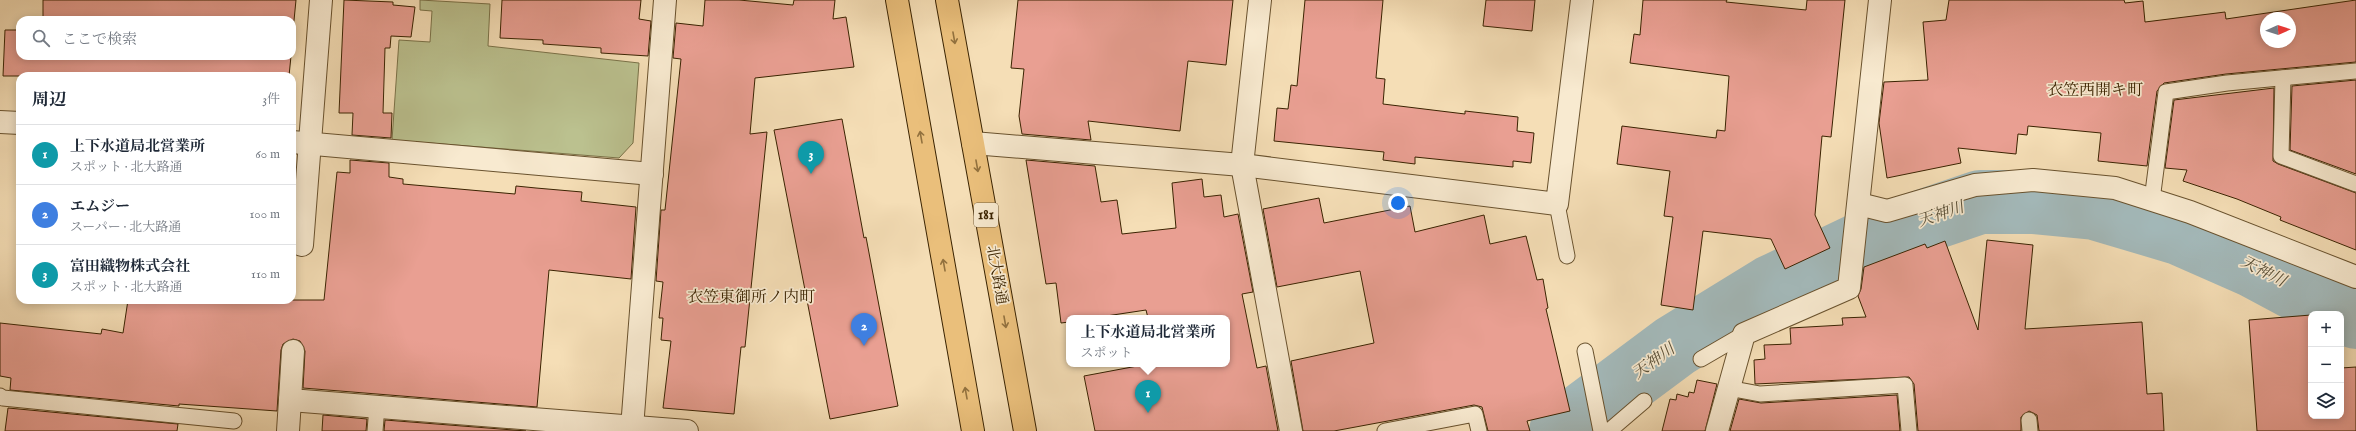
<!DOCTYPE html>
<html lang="ja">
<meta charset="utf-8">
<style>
:root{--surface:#fff;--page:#f2f2f3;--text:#1f2937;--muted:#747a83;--line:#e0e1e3;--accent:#8f2418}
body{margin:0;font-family:"IM FELL English","Noto Serif JP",serif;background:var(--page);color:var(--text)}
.controls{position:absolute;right:12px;bottom:12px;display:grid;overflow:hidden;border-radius:8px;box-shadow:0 2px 10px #0003}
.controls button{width:36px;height:36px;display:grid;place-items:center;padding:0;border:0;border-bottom:1px solid var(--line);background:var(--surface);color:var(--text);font:20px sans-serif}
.compass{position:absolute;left:2260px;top:12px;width:36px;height:36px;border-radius:50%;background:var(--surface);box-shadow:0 2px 10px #0003;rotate:87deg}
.you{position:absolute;left:1398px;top:203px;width:14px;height:14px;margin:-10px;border:3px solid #fff;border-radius:50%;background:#1a73e8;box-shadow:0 0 0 6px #1a73e833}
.badge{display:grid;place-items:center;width:26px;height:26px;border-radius:50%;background:var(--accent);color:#fff;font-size:13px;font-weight:700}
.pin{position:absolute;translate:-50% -33px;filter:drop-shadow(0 1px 2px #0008)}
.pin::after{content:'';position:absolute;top:21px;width:14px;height:12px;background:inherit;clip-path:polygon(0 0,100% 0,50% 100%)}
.popup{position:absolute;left:1066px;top:315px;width:164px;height:52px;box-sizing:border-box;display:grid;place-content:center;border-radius:8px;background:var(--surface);filter:drop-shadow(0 1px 3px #0005);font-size:13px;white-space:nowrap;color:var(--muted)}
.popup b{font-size:15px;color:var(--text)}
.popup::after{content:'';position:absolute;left:50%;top:100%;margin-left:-8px;border:8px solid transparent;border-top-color:var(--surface)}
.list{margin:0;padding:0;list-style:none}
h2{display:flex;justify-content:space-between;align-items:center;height:52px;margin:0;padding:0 16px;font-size:17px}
h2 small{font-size:13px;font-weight:400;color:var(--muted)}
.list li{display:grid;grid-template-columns:26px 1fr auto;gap:12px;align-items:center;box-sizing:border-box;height:60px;padding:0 16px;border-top:1px solid var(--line)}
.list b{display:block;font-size:15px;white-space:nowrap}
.list p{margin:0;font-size:13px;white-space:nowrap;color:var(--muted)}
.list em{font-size:13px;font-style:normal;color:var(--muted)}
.icon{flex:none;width:22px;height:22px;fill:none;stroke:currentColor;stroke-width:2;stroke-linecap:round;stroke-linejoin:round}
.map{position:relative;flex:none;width:2356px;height:431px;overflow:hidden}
.search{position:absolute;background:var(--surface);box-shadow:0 2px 10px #0003;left:16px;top:16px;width:280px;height:44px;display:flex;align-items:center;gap:10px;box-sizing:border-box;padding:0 14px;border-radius:12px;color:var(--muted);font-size:15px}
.panel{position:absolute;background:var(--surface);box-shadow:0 2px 10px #0003;left:16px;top:72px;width:280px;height:232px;border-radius:12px}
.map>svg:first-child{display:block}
.green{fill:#bbc18f;stroke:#7a7248}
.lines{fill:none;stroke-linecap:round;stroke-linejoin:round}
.river{stroke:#a3b9ba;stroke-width:64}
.building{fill:#e99f92;stroke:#3a2301;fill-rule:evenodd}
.service-casing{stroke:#69522e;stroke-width:17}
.minor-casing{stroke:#69522e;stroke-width:24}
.primary-casing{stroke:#3a2301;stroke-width:24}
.service{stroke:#f8ead0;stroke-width:15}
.minor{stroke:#f8ead0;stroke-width:22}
.primary{stroke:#eabf7b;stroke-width:22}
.oneway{stroke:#92713e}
.labels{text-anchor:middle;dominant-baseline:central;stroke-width:3.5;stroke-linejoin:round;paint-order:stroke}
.shield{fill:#f8ead0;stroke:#735f3f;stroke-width:1}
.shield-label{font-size:14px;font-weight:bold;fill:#3a2301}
.street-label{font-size:15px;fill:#3a2301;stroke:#f8ead0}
.neighbourhood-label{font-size:16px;fill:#3a2301;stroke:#f8ead0}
.water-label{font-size:16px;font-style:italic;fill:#5a5038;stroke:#f8ead0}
</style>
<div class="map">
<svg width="2356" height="431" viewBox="0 0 2356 431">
<rect width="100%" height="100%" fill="#f5deb6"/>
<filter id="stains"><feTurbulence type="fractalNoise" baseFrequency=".005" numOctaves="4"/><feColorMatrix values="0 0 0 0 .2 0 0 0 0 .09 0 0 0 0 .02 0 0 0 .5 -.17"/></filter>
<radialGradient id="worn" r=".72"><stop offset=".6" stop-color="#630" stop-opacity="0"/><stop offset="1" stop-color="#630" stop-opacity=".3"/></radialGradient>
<polygon class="green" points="420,0 490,4 488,46 639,63 633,143 619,158 392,140 399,40 430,42 432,11 420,10"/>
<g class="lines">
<polyline class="river" points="1561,431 1675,346 1771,287 1874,238 1980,202 2033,202 2095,208 2179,233 2254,266 2327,305 2356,317"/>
</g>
<g class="building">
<polygon points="43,0 296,0 292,41 292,20 43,20"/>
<polygon points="344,0 393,2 393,5 415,7 411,37 391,36 390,48 385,48 383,113 392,113 391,138 352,135 353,113 339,113"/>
<polygon points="502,0 641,0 639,19 651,21 648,56 601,53 601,48 543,44 543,40 500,38"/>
<polygon points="705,0 739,0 793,5 794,0 835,0 833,19 846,17 854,67 755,78 750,134 767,132 745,347 741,347 734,414 663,408 671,341 661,340 663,318 659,318 663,282 656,281 661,210 665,210 681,59 673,58 676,23 703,26"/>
<polygon points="1018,0 1233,0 1226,65 1188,61 1180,131 1088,121 1091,140 1022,134 1019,116 1024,69 1011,68"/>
<polygon points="1305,0 1383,0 1376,78 1385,79 1383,104 1465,114 1465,111 1518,117 1517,131 1534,133 1531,163 1513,161 1513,167 1415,157 1415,164 1383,160 1384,152 1274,141 1277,108 1288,109 1291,85 1297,86"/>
<polygon points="1486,0 1535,0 1532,31 1483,26"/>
<polygon points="1643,0 1727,0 1726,2 1806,10 1807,0 1845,0 1831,137 1822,136 1815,215 1830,248 1785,269 1771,239 1703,231 1693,310 1661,305 1673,217 1664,216 1670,171 1617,164 1622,126 1716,138 1717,130 1725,131 1729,76 1630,63 1634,34 1640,35"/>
<path d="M1949,0H2124L2125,3L2143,1L2145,22L2225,12L2226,19L2356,0V62L2226,74L2164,83L2157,91L2147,166L2098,161L2101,133L2028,126L2027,135L2018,134L2016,154L1958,148L1961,163L1887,178L1879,123L1884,82L1928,80L1923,22L1946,20ZM2266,18H2290V42H2266Z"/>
<polygon points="5,30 20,30 20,56 291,56 289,76 3,76"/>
<polygon points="2356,80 2356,174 2290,150 2292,86"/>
<polygon points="2274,88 2273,161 2278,164 2356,193 2356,250 2280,220 2281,217 2237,199 2183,181 2187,170 2165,168 2174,100"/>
<polygon points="842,119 864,238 866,237 898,406 830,419 774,130"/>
<polygon points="350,160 389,163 389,177 403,179 403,184 515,194 516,186 536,188 582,192 581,201 636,207 631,279 549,270 537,407 303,388 305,351 300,341 293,339 283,344 281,350 277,411 179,404 179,406 10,390 11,378 0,376 0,323 101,334 102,329 123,333 128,300 324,300 337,172 350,173"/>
<polygon points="1026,160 1095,166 1101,202 1117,200 1122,234 1176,228 1172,183 1202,179 1204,197 1221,195 1224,217 1238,214 1253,292 1242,294 1257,368 1266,366 1278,431 1095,431 1084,376 1148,364 1227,364 1227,318 1148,318 1146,310 1093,318 1069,318 1069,322 1061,323 1056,283 1046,284"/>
<polygon points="1319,198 1324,223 1410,206 1415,232 1484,215 1490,244 1526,236 1537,280 1543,279 1548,308 1546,309 1570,411 1527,421 1530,431 1488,431 1482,407 1474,405 1334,431 1303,431 1291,361 1374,343 1360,271 1277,287 1263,209"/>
<polygon points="1987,240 2033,245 2025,329 2142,322 2147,394 2162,393 2164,431 2039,431 2037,415 2029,411 2021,417 2021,431 1918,431 1914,384 1909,377 1755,384 1754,360 1765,359 1764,345 1791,344 1790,328 1843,325 1842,318 1866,317 1858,296 1861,289 1864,267 1925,244 1927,248 1945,241 1978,330"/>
<polygon points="2311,315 2311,416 2341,416 2341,368 2356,367 2356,431 2257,431 2249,320"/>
<polygon points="1697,380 1717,384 1705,431 1662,431 1670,399 1676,400 1677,394 1688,397 1689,392 1694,393"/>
<polygon points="1897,395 1900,431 1730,431 1739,399 1761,403"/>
<polygon points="8,408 178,424 177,431 5,431"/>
<polygon points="323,415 367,419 366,431 322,431"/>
<polygon points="385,420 526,431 384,431"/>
</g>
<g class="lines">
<g class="service-casing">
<g id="service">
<polyline points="2283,78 2281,156 2356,184"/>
<polyline points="2152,200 2166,92 2227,83 2356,71"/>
<polyline points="1557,204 1567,256"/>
<polyline points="1585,351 1601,431"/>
<polyline points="1701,359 1744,334"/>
<polyline points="1728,388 1760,394 1905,385 1909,431"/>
<polyline points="0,396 3,398 234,421"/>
<polyline points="2029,420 2030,431"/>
<polyline points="375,431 377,406"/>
<polyline points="1385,431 1475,414 1479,431"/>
<polyline points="1609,431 1644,401"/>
</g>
</g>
<g class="minor-casing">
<g id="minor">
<polyline points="1260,0 1242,165 1291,431"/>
<polyline points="0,122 20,123"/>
<polyline points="292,142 652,174"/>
<polyline points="973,143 1242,165 1557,204 1582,0"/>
<polyline points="1859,204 1887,211 1975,185 2033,180 2115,188 2190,212 2356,277"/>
<polyline points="302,245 321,0"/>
<polyline points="293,351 290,400 687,431"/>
<polyline points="632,428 665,0"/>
<polyline points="288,431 290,400"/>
<polyline points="1717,431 1744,334 1849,288 1880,0"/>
</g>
</g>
<g class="primary-casing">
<g id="primary">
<polyline points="897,0 973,431"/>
<polyline points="947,0 1025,431"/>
</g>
</g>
<use href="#service" class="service"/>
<use href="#minor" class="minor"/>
<use href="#primary" class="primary"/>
</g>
<defs><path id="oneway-shaft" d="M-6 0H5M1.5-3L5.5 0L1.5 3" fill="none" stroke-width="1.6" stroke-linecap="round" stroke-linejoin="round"/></defs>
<g class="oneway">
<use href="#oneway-shaft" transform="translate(954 38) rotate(80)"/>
<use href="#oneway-shaft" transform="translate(921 137) rotate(-100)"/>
<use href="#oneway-shaft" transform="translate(977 166) rotate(80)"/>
<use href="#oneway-shaft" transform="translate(944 265) rotate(-100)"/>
<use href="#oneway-shaft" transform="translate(1005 322) rotate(80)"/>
<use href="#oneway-shaft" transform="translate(966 393) rotate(-100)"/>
</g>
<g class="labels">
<rect class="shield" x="974" y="203" width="24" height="24" rx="3"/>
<g class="shield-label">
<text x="986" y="215">181</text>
</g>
<g class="street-label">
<text transform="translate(997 275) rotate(80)">北大路通</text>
</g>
<g class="neighbourhood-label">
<text x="2095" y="91">衣笠西開キ町</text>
<text x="751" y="298">衣笠東御所ノ内町</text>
</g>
<g class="water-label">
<text transform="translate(1941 215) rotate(-19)">天神川</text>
<text transform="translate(2263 272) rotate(27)">天神川</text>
<text transform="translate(1654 362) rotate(-36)">天神川</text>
</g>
</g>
<rect width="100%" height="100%" filter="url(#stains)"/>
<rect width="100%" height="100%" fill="url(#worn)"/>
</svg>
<div class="controls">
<button>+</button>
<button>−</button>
<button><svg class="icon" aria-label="layers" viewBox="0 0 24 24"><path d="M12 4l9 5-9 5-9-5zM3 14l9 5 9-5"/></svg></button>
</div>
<svg class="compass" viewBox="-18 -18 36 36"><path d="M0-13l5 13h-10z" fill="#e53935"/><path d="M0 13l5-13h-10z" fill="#747a83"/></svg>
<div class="you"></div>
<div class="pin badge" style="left:1148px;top:413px;background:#0f9aa8">1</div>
<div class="popup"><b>上下水道局北営業所</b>スポット</div>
<div class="pin badge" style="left:864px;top:346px;background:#3f7fe0">2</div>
<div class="pin badge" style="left:811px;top:174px;background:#0f9aa8">3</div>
<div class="search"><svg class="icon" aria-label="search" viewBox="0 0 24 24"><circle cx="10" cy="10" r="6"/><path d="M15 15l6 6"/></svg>ここで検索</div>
<section class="panel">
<h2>周辺<small>3件</small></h2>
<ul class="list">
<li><span class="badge" style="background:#0f9aa8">1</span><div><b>上下水道局北営業所</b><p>スポット · 北大路通</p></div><em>60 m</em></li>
<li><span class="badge" style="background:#3f7fe0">2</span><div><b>エムジー</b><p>スーパー · 北大路通</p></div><em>100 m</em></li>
<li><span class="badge" style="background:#0f9aa8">3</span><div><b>富田織物株式会社</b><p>スポット · 北大路通</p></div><em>110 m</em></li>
</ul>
</section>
</div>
